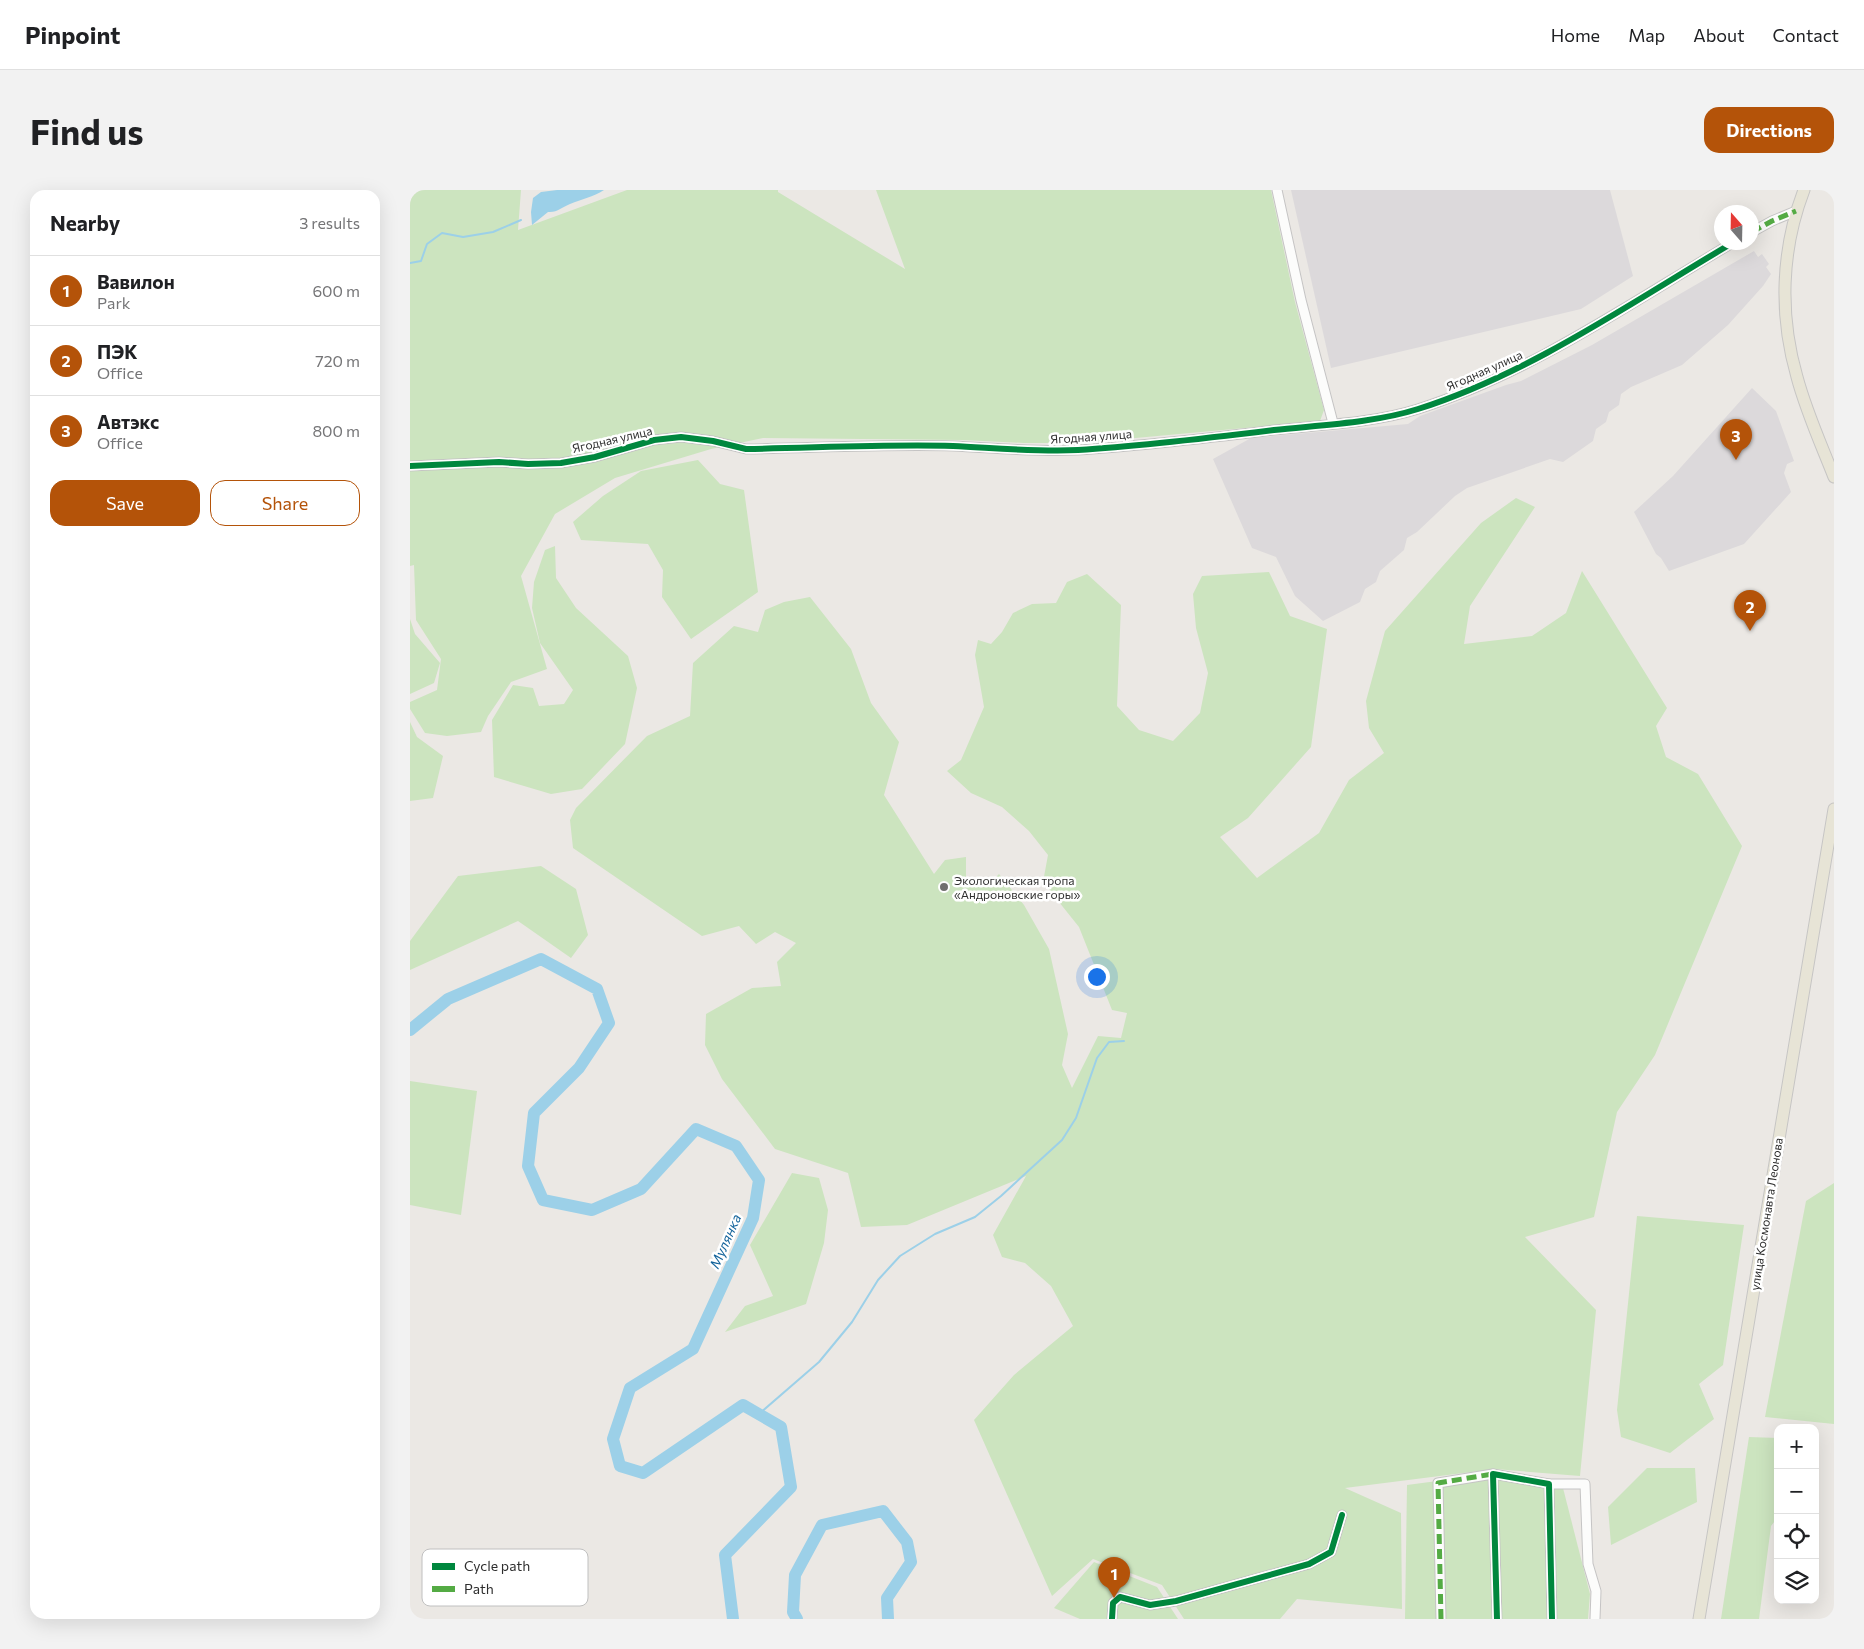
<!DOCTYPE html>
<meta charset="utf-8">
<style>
:root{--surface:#fff;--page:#f2f2f2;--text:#202124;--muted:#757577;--line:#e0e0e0;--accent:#b45309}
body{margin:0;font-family:Commissioner,sans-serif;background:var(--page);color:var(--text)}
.controls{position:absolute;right:15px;bottom:15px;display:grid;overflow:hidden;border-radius:10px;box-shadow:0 5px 20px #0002}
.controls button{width:45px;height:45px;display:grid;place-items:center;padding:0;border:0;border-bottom:1px solid var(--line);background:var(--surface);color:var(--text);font:25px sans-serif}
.compass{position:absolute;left:1304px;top:15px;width:45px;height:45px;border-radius:50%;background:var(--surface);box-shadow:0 5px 20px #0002;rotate:340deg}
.you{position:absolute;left:686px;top:786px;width:18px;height:18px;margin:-12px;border:4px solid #fff;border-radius:50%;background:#1a73e8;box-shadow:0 0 0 8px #1a73e833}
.badge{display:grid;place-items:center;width:32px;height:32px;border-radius:50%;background:var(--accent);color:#fff;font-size:16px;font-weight:700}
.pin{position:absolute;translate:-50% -41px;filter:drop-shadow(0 1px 2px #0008)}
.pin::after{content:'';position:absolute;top:26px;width:18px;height:15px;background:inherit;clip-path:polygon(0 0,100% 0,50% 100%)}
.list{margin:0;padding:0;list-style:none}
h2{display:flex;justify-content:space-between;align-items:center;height:65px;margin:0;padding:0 20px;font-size:21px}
h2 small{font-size:16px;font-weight:400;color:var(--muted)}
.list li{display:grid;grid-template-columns:32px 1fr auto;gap:15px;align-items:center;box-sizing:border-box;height:70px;padding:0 20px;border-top:1px solid var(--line)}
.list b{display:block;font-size:19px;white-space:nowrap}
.list p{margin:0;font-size:16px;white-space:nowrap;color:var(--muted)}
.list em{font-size:16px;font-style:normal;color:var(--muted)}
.actions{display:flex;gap:10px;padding:15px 20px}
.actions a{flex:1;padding:11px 0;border:1px solid var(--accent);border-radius:15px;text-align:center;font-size:18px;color:var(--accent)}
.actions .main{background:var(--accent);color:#fff}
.icon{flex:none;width:28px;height:28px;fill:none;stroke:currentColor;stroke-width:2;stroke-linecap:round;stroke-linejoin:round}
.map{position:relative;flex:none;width:1424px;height:1429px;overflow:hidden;border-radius:15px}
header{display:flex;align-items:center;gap:30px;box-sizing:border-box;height:70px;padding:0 25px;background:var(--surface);border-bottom:1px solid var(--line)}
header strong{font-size:24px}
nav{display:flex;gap:28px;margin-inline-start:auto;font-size:18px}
.intro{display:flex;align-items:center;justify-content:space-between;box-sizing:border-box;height:120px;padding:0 30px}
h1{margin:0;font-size:35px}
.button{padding:12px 22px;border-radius:15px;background:var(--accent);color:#fff;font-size:18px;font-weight:700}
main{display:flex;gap:30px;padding:0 30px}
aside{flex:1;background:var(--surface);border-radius:15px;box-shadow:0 5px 20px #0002}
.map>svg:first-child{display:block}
.industrial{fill:#dcd9db}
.green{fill:#cce4bf}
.water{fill:#9cd0e8}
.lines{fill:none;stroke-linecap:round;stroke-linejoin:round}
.stream{stroke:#9cd0e8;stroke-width:2}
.river{stroke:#9cd0e8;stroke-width:12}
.minor-casing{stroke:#c5c4c4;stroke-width:11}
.major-casing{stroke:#c6c5c4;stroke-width:13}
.minor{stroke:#fcfcfb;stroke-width:9}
.major{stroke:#e7e4d6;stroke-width:11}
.quiet{stroke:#54ab44;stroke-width:5;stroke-dasharray:10 5;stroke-linecap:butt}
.cycleway-casing{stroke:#fff;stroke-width:9}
.cycleway{stroke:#00873e;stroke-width:6}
.poi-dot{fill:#706f6e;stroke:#fff;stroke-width:2}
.labels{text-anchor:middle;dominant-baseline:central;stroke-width:5;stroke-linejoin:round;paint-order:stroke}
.street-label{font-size:12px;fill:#2e2e2e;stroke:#fff}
.poi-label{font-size:12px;fill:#2e2e2e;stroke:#fff;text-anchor:start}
.water-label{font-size:14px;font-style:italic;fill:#14649b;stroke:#fff}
.key{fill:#fff;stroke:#c0c0c0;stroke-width:1}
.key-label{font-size:14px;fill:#2e2e2e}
</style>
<header>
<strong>Pinpoint</strong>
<nav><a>Home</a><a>Map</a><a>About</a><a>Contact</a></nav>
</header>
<div class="intro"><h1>Find us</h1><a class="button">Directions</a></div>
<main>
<aside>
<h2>Nearby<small>3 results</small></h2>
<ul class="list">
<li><span class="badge">1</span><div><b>Вавилон</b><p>Park</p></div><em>600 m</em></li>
<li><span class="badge">2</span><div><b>ПЭК</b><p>Office</p></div><em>720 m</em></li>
<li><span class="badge">3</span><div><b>Автэкс</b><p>Office</p></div><em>800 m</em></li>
</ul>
<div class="actions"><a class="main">Save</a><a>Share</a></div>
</aside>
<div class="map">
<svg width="1424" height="1429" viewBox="0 0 1424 1429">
<rect width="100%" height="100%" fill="#ebe8e4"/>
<g class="industrial">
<polygon points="881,0 1200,0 1223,86 1171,119 921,178"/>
<polygon points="1344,61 1348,67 1352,64 1359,74 1356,77 1361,84 1353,96 1318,135 1272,175 1221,197 1211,204 1209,215 1199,222 1196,232 1186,239 1183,251 1153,272 1140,269 1057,298 1045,306 1007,342 997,348 994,360 970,381 966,392 955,399 950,412 913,431 885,406 866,367 842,358 803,269 841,248 998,234 1010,226 1096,195 1111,191 1182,155"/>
<polygon points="1342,198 1366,221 1384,271 1377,274 1374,283 1381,302 1334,354 1259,381 1251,368 1246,364 1224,322 1263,286"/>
</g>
<g class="green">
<polygon points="0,0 111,0 108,40 217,0 368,0 368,2 495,79 466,0 861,0 885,112 914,220 910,231 671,253 614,253 553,250 353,248 301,259 205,288 145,324 111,386 137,479 101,492 78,526 71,542 37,546 15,543 0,519 0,512 27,500 31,469 6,430 4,375 0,376"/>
<polygon points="288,270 310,294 334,300 348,402 281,449 252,407 253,380 238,354 171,350 163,332 193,306 231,281"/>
<polygon points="1106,308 1125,317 1060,416 1054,454 1122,446 1156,423 1172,381 1257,518 1246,536 1256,567 1288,584 1332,656 1245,865 1207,922 1184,1027 1115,1047 1186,1120 1170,1286 1085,1279 935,1298 991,1323 992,1419 887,1409 870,1429 774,1429 752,1395 683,1369 642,1406 564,1230 604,1185 663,1136 641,1096 615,1073 592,1067 583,1045 616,986 497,1035 451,1037 438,983 365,959 312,889 295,855 296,824 342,798 371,796 367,772 386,753 365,742 346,754 329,736 292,746 163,658 160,630 166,618 237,546 280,526 283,473 324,436 348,442 355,420 374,412 400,407 441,459 461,513 489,552 474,605 524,684 535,670 556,667 556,692 579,694 589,684 614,715 639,759 658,844 652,875 662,898 688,846 711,848 717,823 702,820 669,737 633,692 638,665 619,641 592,617 561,603 537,581 551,570 574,517 565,465 568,450 581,454 592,442 603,423 622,414 646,413 657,392 677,384 711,415 707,516 729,540 763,551 790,523 798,483 786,438 783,404 792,386 859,382 880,426 917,439 901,557 838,628 810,647 847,688 909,643 939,590 974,563 959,538 956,511 975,441 1071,333"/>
<polygon points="145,356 146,388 166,418 218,466 227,498 215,554 172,599 141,604 84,587 82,530 103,495 123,498 129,516 154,514 163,500 130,453 122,418 124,392 135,360"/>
<polygon points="0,429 5,444 30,473 24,493 0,504"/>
<polygon points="0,532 7,547 33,566 23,608 0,611"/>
<polygon points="131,676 166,699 178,745 161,768 108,731 0,780 0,751 48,686"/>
<polygon points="0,891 67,901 51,1025 0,1015"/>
<polygon points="382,983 409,988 418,1020 414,1053 396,1114 315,1142 335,1116 363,1106 340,1055"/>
<polygon points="1424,993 1424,1234 1355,1227 1396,1011"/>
<polygon points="1227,1026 1334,1035 1313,1175 1289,1194 1304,1229 1260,1263 1211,1247 1207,1220"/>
<polygon points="1339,1247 1368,1248 1368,1327 1361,1336 1349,1429 1311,1429"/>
<polygon points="1237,1278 1285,1278 1287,1312 1201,1355 1198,1317"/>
<polygon points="1065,1286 1152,1294 1180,1404 1178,1429 995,1429 997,1295"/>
<polygon points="684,1372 747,1397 768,1429 670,1429 644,1418"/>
</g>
<path class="water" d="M147,0H194C183,7 172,9 160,14C152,17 147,23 138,22L122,35L121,22L123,8L131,2Z"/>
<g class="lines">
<g class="stream">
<polyline points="0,73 11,71 17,54 32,43 53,47 83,42 111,30"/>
<polyline points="349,1224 409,1172 442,1132 468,1090 490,1066 525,1044 565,1027 591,1006 652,950 666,928 687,868 699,852 714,851"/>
</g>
<g class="river">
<polyline points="0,840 38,809 131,769 187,799 199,833 169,878 124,923 118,976 133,1010 182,1020 231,999 286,939 326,956 349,990 343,1028 283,1159 220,1198 203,1249 210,1276 233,1283 333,1215 371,1237 381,1297 315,1365 323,1429"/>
<polyline points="387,1429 383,1422 385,1385 412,1335 473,1321 497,1352 501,1372 477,1408 478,1429"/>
</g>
<g class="minor-casing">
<g id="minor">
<polyline points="867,0 891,110 923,233"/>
<polyline points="1342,42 1362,31 1386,21"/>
<path d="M0,276L89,272L118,274L151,273L185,267L244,250L271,247L303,251L336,259C405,258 474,254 543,256C585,258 626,262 668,260C733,256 799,248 864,240C910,235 964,233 1008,219C1121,183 1222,112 1324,52"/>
<polyline points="1139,1294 1175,1294 1178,1374 1186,1401 1185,1429"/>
<polyline points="702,1429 703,1413 710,1407 740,1415 766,1411 899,1374 921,1362 932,1325"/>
<polyline points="1031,1429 1028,1293 1083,1284"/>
<polyline points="1087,1429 1083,1284 1139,1294 1142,1429"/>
</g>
</g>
<g class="major-casing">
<g id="major">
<path d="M1394,0C1371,60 1369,125 1387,187C1396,221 1411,254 1424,287"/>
<polyline points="1289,1429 1424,619"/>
</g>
</g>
<use href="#minor" class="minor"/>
<use href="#major" class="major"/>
<g class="quiet">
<polyline points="1342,42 1362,31 1386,21"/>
<polyline points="1031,1429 1028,1293 1083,1284"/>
</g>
<g class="cycleway-casing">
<g id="cycleway">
<path d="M0,276L89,272L118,274L151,273L185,267L244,250L271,247L303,251L336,259C405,258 474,254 543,256C585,258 626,262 668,260C733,256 799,248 864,240C910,235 964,233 1008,219C1121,183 1222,112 1324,52"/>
<polyline points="702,1429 703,1413 710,1407 740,1415 766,1411 899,1374 921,1362 932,1325"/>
<polyline points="1087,1429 1083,1284 1139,1294 1142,1429"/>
</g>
</g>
<use href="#cycleway" class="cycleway"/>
</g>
<circle class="poi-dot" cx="534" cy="697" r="5"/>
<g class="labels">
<g class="street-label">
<text transform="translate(1074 180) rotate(-24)">Ягодная улица</text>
<text transform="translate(681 246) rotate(-4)">Ягодная улица</text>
<text transform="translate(202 249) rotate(-13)">Ягодная улица</text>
<text transform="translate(1356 1024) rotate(-81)">улица Космонавта Леонова</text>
</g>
<g class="poi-label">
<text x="544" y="690">Экологическая тропа<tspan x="544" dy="14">«Андроновские горы»</tspan></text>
</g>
<g class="water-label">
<text transform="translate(315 1051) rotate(-66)">Мулянка</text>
</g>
</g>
<rect x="12" y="1359" width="166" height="57" rx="8" class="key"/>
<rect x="22" y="1373" width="23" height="7" fill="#00873e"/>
<rect x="22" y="1396" width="23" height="6" fill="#54ab44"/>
<g class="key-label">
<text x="54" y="1381">Cycle path</text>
<text x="54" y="1404">Path</text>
</g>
</svg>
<div class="controls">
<button>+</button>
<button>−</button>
<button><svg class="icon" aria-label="locate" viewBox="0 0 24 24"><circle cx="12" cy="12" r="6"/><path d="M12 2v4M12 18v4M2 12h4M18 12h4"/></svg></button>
<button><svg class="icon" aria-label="layers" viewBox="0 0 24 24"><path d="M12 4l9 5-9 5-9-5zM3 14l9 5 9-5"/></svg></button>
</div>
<svg class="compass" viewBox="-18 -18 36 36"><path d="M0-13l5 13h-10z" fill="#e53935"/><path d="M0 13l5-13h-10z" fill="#757577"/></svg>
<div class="you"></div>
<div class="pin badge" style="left:704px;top:1408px">1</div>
<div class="pin badge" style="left:1340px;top:441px">2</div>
<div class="pin badge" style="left:1326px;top:270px">3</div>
</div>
</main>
